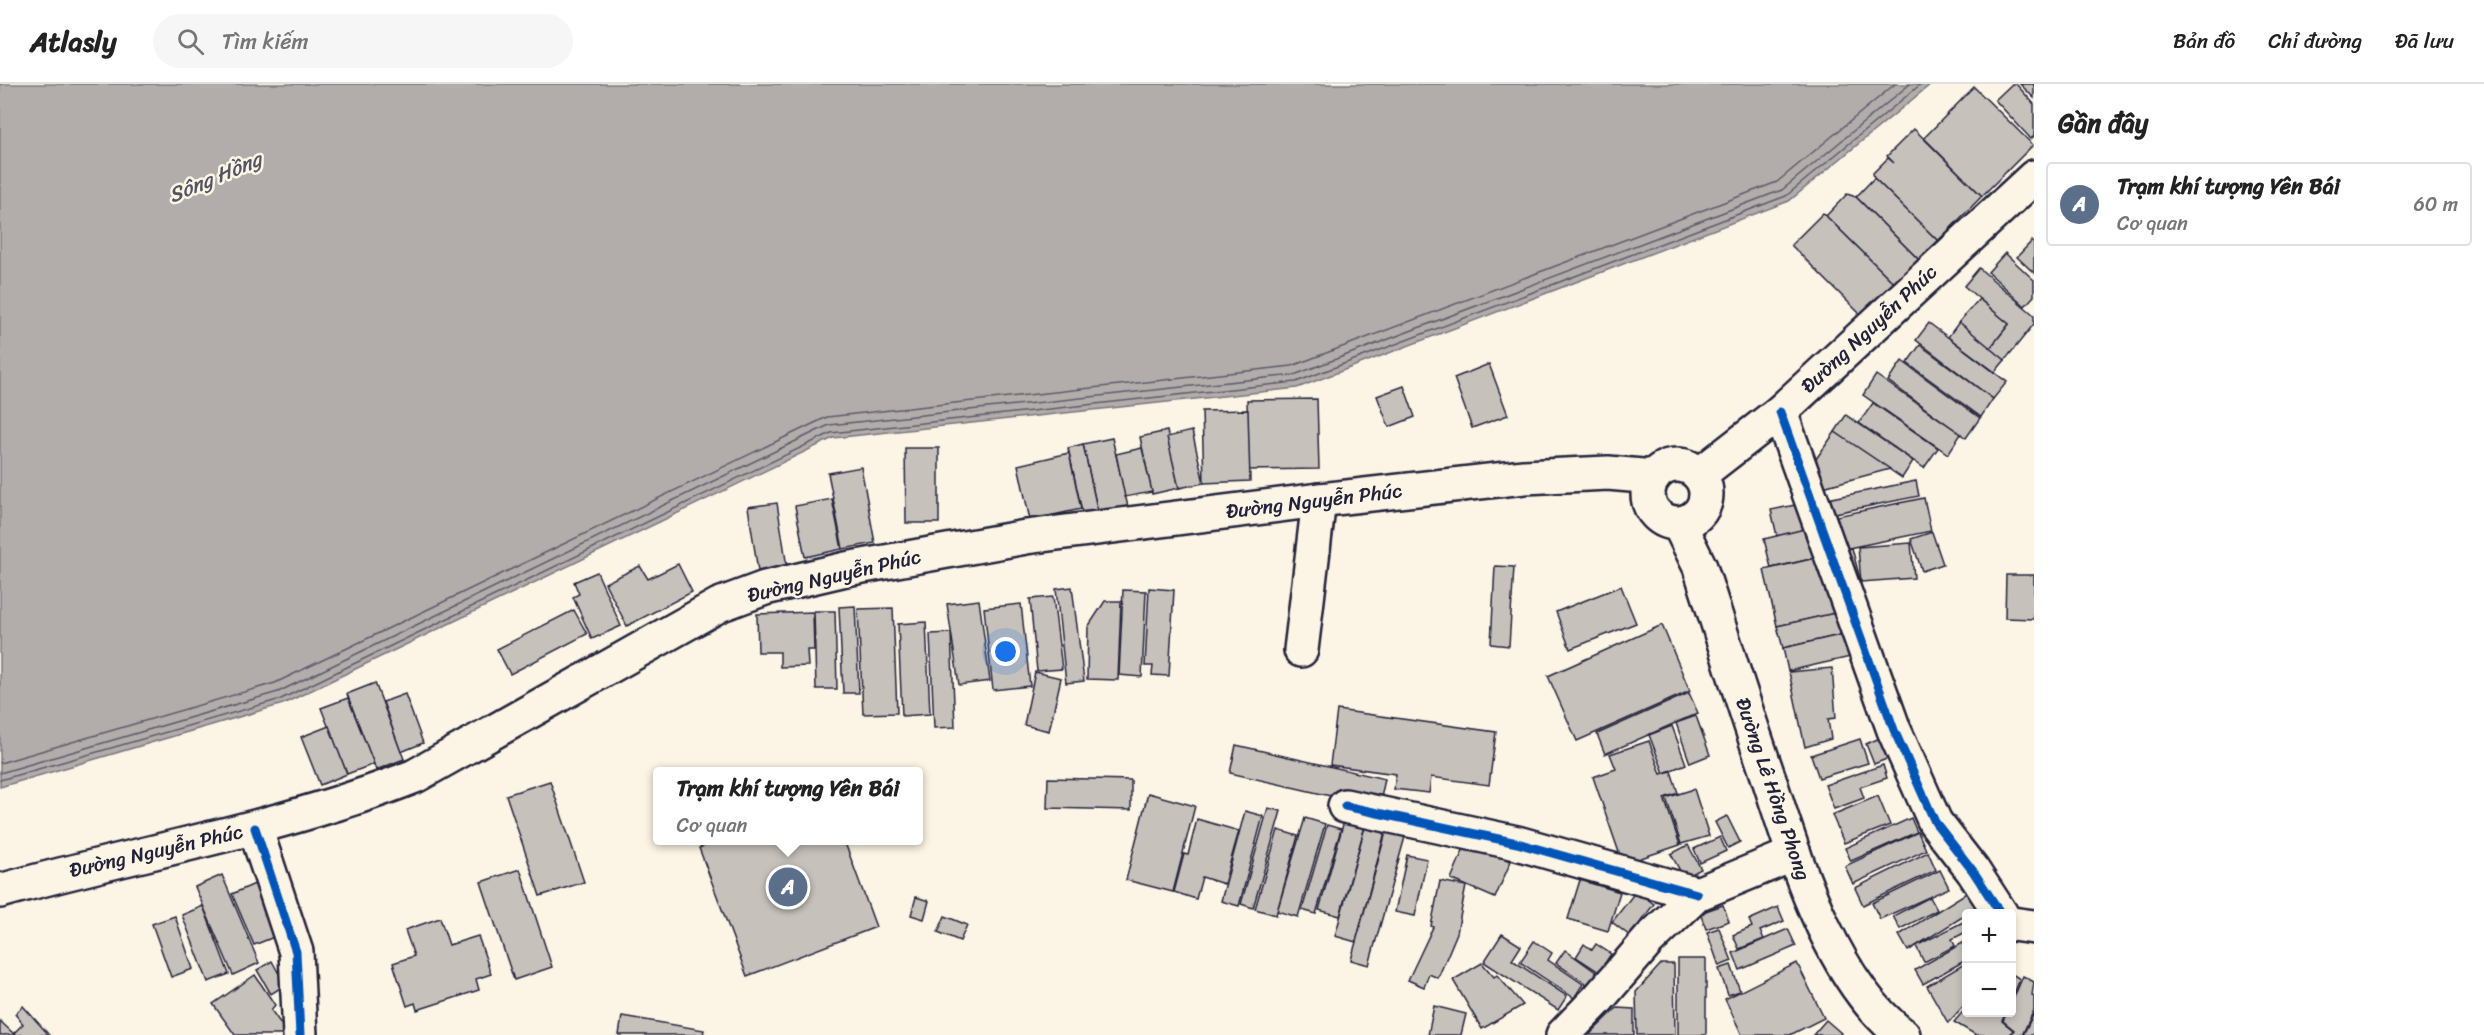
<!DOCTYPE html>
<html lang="vi">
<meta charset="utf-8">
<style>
:root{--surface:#fff;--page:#f6f6f6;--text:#222;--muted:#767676;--line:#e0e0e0;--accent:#22223b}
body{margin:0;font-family:Sriracha,sans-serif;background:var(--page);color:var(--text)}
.controls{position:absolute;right:18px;bottom:18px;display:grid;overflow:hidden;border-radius:6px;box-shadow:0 3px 9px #0003}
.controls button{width:54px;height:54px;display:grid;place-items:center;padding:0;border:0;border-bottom:2px solid var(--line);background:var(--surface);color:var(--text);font:30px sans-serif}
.you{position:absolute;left:1006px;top:568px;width:21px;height:21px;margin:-15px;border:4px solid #fff;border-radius:50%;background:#1a73e8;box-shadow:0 0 0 9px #1a73e833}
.badge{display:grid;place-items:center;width:39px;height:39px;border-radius:50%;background:var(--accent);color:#fff;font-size:20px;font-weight:700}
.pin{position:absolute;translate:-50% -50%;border:3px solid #fff;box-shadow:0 2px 6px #0006}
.popup{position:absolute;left:653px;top:683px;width:270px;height:78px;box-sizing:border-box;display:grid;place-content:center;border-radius:6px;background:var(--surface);filter:drop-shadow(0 2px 4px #0005);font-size:20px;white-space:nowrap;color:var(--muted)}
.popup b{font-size:22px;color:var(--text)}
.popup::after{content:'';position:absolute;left:50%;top:100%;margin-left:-12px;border:12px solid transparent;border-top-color:var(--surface)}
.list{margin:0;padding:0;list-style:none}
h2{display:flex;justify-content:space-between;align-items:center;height:78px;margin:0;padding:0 24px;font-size:26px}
h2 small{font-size:20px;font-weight:400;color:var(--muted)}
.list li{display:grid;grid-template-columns:39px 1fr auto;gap:18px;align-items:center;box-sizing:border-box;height:84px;margin:0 12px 12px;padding:0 12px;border:2px solid var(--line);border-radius:6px}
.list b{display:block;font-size:22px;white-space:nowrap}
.list p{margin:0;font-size:20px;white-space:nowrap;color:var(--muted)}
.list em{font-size:20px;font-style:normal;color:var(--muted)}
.icon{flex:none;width:33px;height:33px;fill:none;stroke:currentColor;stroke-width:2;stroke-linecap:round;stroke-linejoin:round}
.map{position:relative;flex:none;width:2034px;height:951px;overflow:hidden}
header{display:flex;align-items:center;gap:36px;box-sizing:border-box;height:84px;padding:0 30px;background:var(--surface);border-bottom:2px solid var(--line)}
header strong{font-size:28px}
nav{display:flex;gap:33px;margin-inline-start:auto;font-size:21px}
.search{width:420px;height:54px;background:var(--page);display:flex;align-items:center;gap:15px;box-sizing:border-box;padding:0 21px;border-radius:33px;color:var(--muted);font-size:22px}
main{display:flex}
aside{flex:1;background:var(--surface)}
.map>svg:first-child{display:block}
.water{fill:#b2adab;stroke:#78757e;stroke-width:1.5}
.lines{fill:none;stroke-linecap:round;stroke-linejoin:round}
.shore{stroke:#5c5a68;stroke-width:1.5}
.building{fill:#c6c1bb;stroke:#22223b;stroke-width:1.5}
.minor-casing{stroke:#22223b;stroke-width:38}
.major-casing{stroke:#22223b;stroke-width:38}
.minor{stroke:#fcf5e5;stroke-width:33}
.major{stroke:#fcf5e5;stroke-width:33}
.cycleway-casing{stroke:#fcf5e5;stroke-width:13}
.cycleway{stroke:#0057b8;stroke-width:9}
.labels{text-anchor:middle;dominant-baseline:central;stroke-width:5;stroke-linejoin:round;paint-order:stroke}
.street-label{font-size:20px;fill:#22223b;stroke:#fcf5e5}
.water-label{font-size:21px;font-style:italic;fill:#545362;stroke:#fcf5e5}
</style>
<header>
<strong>Atlasly</strong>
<div class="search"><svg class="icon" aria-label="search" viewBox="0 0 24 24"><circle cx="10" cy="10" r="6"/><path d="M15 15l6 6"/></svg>Tìm kiếm</div>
<nav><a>Bản đồ</a><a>Chỉ đường</a><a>Đã lưu</a></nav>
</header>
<main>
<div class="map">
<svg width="2034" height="951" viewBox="0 0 2034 951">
<rect width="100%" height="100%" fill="#fcf5e5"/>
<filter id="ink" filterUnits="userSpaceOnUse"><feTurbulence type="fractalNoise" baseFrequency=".0167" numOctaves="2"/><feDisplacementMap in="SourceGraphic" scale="12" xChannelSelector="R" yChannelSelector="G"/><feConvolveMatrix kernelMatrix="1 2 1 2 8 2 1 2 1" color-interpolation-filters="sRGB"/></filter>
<g filter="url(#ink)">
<polygon class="water" points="0,0 1931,0 1789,117 1297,304 833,354 283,620 0,703"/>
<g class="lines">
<g class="shore">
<polyline points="0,679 275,599 827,333 1292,282 1777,98 1895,0"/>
<polyline points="0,689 278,608 829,341 1294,291 1782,106 1910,0"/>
<polyline points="0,696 281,615 831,349 1296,298 1786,112 1921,0"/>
</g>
</g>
<g class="building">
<polygon points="2012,0 2016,0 2034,20 2034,52 2031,55 1995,16"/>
<polygon points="2020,0 2034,0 2034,14"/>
<polygon points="1974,3 2033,61 1982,112 1924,54"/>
<polygon points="1914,45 1982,112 1938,157 1874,94 1873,89 1888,74 1894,79 1887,72"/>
<polygon points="1874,94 1938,157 1919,176 1856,113"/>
<polygon points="1847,110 1856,113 1919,176 1895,200 1826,132"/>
<polygon points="1823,129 1895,200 1863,233 1791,161"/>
<polygon points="2032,157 2034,160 2034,189 2017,173"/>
<polygon points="2005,169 2034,196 2034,212 2025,222 1988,188"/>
<polygon points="1979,184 2034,231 2034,240 2005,276 1990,264 2009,240 1964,202"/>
<polygon points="1979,215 2009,240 1990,264 1959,238"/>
<polygon points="1959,238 2005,276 1995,288 1948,253"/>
<polygon points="1929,239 2007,298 1993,315 1916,256"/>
<polygon points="1920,261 1993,315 1981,333 1907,279"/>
<polygon points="1902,277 1980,334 1966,354 1888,297"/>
<polygon points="1489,280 1508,331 1472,344 1454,294"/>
<polygon points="1876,291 1961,350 1948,370 1863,311"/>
<polygon points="1404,302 1415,333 1389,343 1377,312"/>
<polygon points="1317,315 1319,385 1249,386 1247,316"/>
<polygon points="1873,319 1938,364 1924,384 1859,339"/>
<polygon points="1248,326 1250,397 1204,399 1202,327"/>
<polygon points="1846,331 1913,377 1902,394 1835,348"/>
<polygon points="1167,347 1179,404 1152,410 1140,353"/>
<polygon points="1192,347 1204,399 1179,404 1167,353"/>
<polygon points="1835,348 1890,385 1823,403 1816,375"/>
<polygon points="1112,354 1128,423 1098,429 1083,360"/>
<polygon points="1083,360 1098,429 1083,433 1068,364"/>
<polygon points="905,364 939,364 939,439 906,439"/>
<polygon points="1142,364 1152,408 1125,413 1116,370"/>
<polygon points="1069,369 1081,425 1030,436 1018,381"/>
<polygon points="861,383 875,459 843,465 828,389"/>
<polygon points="1916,397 1919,412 1825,431 1822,416"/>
<polygon points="1924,414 1931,447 1834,467 1827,434"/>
<polygon points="832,415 842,465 805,473 795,422"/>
<polygon points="777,419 787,483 758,487 748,423"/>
<polygon points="1805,419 1811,444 1777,452 1771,426"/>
<polygon points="1817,442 1824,472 1771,484 1764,455"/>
<polygon points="1932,448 1943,480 1922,487 1911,455"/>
<polygon points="1911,459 1914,494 1861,498 1858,463"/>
<polygon points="1852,464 1860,495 1843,499 1835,469"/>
<polygon points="1824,472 1837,529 1777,542 1764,486"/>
<polygon points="678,480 692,508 627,542 605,499 640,482 648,495"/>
<polygon points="1495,482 1514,483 1509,562 1491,560"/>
<polygon points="597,488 621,542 592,555 573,513 579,510 574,498"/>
<polygon points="2006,491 2034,491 2034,535 2005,534"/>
<polygon points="1621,502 1636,539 1570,565 1556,528"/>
<polygon points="1072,503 1084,597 1066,599 1056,505"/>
<polygon points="1149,504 1174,506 1169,592 1152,591 1153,582 1145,582"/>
<polygon points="1123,506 1146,507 1142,593 1119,591"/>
<polygon points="1053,513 1062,585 1037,587 1030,515"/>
<polygon points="979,516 990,597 959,601 947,520"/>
<polygon points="1105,517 1121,517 1118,596 1087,595 1088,543"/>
<polygon points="1021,520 1030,602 993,606 984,524"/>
<polygon points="855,522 859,609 843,609 839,523"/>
<polygon points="893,524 897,629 863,630 858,525"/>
<polygon points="574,526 587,550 510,590 497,565"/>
<polygon points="814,527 835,527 837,605 816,605"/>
<polygon points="1844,527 1849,549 1783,564 1777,542"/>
<polygon points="813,528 814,566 807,566 808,582 780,583 780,568 758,568 757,530"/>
<polygon points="926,538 930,630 902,632 898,540"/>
<polygon points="1662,541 1690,607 1577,657 1548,592"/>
<polygon points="951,549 955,643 934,644 930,550"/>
<polygon points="1849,549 1855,572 1788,587 1783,564"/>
<polygon points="1832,584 1836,634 1828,635 1831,655 1805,663 1789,588"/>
<polygon points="1035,588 1061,594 1049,647 1024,641"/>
<polygon points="375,599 404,675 376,686 347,610"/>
<polygon points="1689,609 1698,629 1605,670 1597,650"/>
<polygon points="405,610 423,659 401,668 383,618"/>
<polygon points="348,614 374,680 347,690 321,624"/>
<polygon points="1337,626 1496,648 1489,701 1431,693 1429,709 1394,705 1396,690 1330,681"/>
<polygon points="1696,632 1710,671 1690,679 1676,639"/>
<polygon points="329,642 347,690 320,701 301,653"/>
<polygon points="1672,642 1686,680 1664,689 1649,651"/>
<polygon points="1880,654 1889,674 1874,680 1866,660"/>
<polygon points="1860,655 1868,679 1819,694 1811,671"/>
<polygon points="1649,657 1661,690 1671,687 1678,709 1664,714 1680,761 1623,780 1593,693 1616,685 1610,670"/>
<polygon points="1236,661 1385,695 1379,723 1230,689"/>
<polygon points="1883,681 1887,694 1860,703 1864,714 1834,725 1825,701"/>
<polygon points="1048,694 1131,696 1131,726 1047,724"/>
<polygon points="550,697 584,798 540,812 506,711"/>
<polygon points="1694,705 1709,752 1681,760 1666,714"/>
<polygon points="1148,709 1195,722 1173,808 1126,796"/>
<polygon points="1878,712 1890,741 1844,759 1832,731"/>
<polygon points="1268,724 1281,727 1253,824 1241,820"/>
<polygon points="1245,727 1263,732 1239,822 1221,817"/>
<polygon points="1727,732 1740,758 1728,764 1715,738"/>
<polygon points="1305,734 1325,740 1298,833 1277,827"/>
<polygon points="1911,734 1917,748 1851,777 1845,764"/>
<polygon points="1197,735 1239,747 1224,800 1202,793 1196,815 1174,808 1184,770 1188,771"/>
<polygon points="1344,737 1365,742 1340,832 1319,826"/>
<polygon points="1327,741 1341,745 1316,830 1302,826"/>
<polygon points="1365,743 1385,748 1356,858 1335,852"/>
<polygon points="1278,746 1298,752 1276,831 1255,825"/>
<polygon points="1386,748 1405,753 1369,881 1351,876"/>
<polygon points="1918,748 1926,766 1853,800 1845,782"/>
<polygon points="1720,753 1726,767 1700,779 1694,765"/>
<polygon points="719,756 844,756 876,843 747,892 699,764"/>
<polygon points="1688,761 1701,785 1684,794 1671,770"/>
<polygon points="1464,764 1486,766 1511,777 1495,814 1451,795"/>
<polygon points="1928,768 1936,786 1863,821 1855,804"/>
<polygon points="1407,771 1427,775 1415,832 1395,828"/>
<polygon points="520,785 552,883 514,896 481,798"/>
<polygon points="1940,786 1949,804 1880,835 1872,819"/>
<polygon points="222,791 259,879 233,891 195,803"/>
<polygon points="1580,796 1620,808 1608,847 1568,835"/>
<polygon points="1440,797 1466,802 1457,849 1438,894 1429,890 1424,903 1408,896 1433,843 1431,842"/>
<polygon points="257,799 279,851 254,861 232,810"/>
<polygon points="1971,806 1980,822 1908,867 1899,851"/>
<polygon points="1636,807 1654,820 1630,852 1612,838"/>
<polygon points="916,813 929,817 924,835 911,831"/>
<polygon points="1930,813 1937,826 1900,845 1893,832"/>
<polygon points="1723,821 1729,837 1706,845 1700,829"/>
<polygon points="203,822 229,890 208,898 182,831"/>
<polygon points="1778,823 1784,837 1760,847 1764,855 1739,865 1733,851 1752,843 1749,836"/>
<polygon points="175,832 193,885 171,893 152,840"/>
<polygon points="945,832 967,841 960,857 938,848"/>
<polygon points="440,834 449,861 478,852 491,890 476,895 479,906 417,926 415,919 407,922 393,879 414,872 405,846"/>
<polygon points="1965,837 1966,848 1952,855 1955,862 1924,878 1916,862"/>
<polygon points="1719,844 1732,877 1719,882 1707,848"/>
<polygon points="1788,845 1796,862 1740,886 1733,869"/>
<polygon points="1502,850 1521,862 1512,876 1567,912 1558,926 1484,878"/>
<polygon points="1534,857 1552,869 1548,876 1583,900 1574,914 1520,878"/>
<polygon points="1966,857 1966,876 1923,900 1915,886"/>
<polygon points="1584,860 1592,866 1596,860 1611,870 1599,888 1576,873"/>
<polygon points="1565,866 1600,891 1591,903 1556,879"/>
<rect x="1678" y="875" width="28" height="76"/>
<polygon points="272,877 285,901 271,910 257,886"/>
<polygon points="1482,879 1494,893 1497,891 1523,921 1482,945 1453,896"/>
<polygon points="1797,879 1824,934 1790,951 1742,951 1725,915"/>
<polygon points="1966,879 1966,919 1948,939 1927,902"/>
<polygon points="1661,880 1674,880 1675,951 1637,951 1636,908"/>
<polygon points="1731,881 1740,907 1728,911 1719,885"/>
<polygon points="2012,890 2020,895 2012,915"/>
<polygon points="255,891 275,921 271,926 288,950 286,951 235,951 213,920"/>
<polygon points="2023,892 2034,898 2032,911 2034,912 2034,926 2022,951 2011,951 2014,946 2003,937 2007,928 2012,928 2012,918"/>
<polygon points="23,922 49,951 16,951 14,949 23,940 15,930"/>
<polygon points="1434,922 1466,930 1461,951 1428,951"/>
<polygon points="1617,924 1634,925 1634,951 1589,951"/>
<polygon points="1966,924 1966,928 2006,928 2002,937 2013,946 2010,951 1976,951 1954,938"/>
<polygon points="2034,929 2034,951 2023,951"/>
<polygon points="622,932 704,946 703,951 619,951"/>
<polygon points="1826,936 1841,949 1839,951 1813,951"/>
<polygon points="0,937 15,951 0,951"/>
</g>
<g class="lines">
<g class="minor-casing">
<g id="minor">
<polyline points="1780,328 1894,646 1935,738 1973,787 2001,830"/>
<polyline points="1301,566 1319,416"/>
<polyline points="1345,722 1517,759 1697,810"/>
<polyline points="255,744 296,868 300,951"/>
<polyline points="2012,840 2034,843"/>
<polyline points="1563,951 1598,915 1649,856 1697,810 1794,770"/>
</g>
</g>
<g class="major-casing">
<g id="major">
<circle cx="1677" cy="410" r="29"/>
<polyline points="1699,391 1780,328 2034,93"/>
<path d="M1679,440L1700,483C1722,552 1744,622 1768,692C1795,774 1831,898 1903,951"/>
<path d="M0,807C138,768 281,745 415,692L719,521L765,504L846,485L1026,453L1319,416L1524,393L1608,389L1654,393"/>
</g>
</g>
<use href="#minor" class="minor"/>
<use href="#major" class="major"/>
<g class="cycleway-casing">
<g id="cycleway">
<polyline points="1780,328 1894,646 1935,738 1973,787 2001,830"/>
<polyline points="1345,722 1517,759 1697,810"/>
<polyline points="255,744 296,868 300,951"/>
</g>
</g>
<use href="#cycleway" class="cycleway"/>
</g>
</g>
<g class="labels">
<g class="street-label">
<text transform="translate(1869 245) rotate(-43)">Đường Nguyễn Phúc</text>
<text transform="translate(1314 417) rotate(-7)">Đường Nguyễn Phúc</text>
<text transform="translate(834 492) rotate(-13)">Đường Nguyễn Phúc</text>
<text transform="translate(1773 705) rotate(71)">Đường Lê Hồng Phong</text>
<text transform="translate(156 767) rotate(-13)">Đường Nguyễn Phúc</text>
</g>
<g class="water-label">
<text transform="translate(215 93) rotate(-23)">Sông Hồng</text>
</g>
</g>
</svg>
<div class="controls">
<button>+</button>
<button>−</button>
</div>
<div class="you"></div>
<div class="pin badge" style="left:788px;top:803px;background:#5c6f8a">A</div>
<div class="popup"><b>Trạm khí tượng Yên Bái</b>Cơ quan</div>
</div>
<aside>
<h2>Gần đây<small></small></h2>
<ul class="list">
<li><span class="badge" style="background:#5c6f8a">A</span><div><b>Trạm khí tượng Yên Bái</b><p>Cơ quan</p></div><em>60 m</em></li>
</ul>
</aside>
</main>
